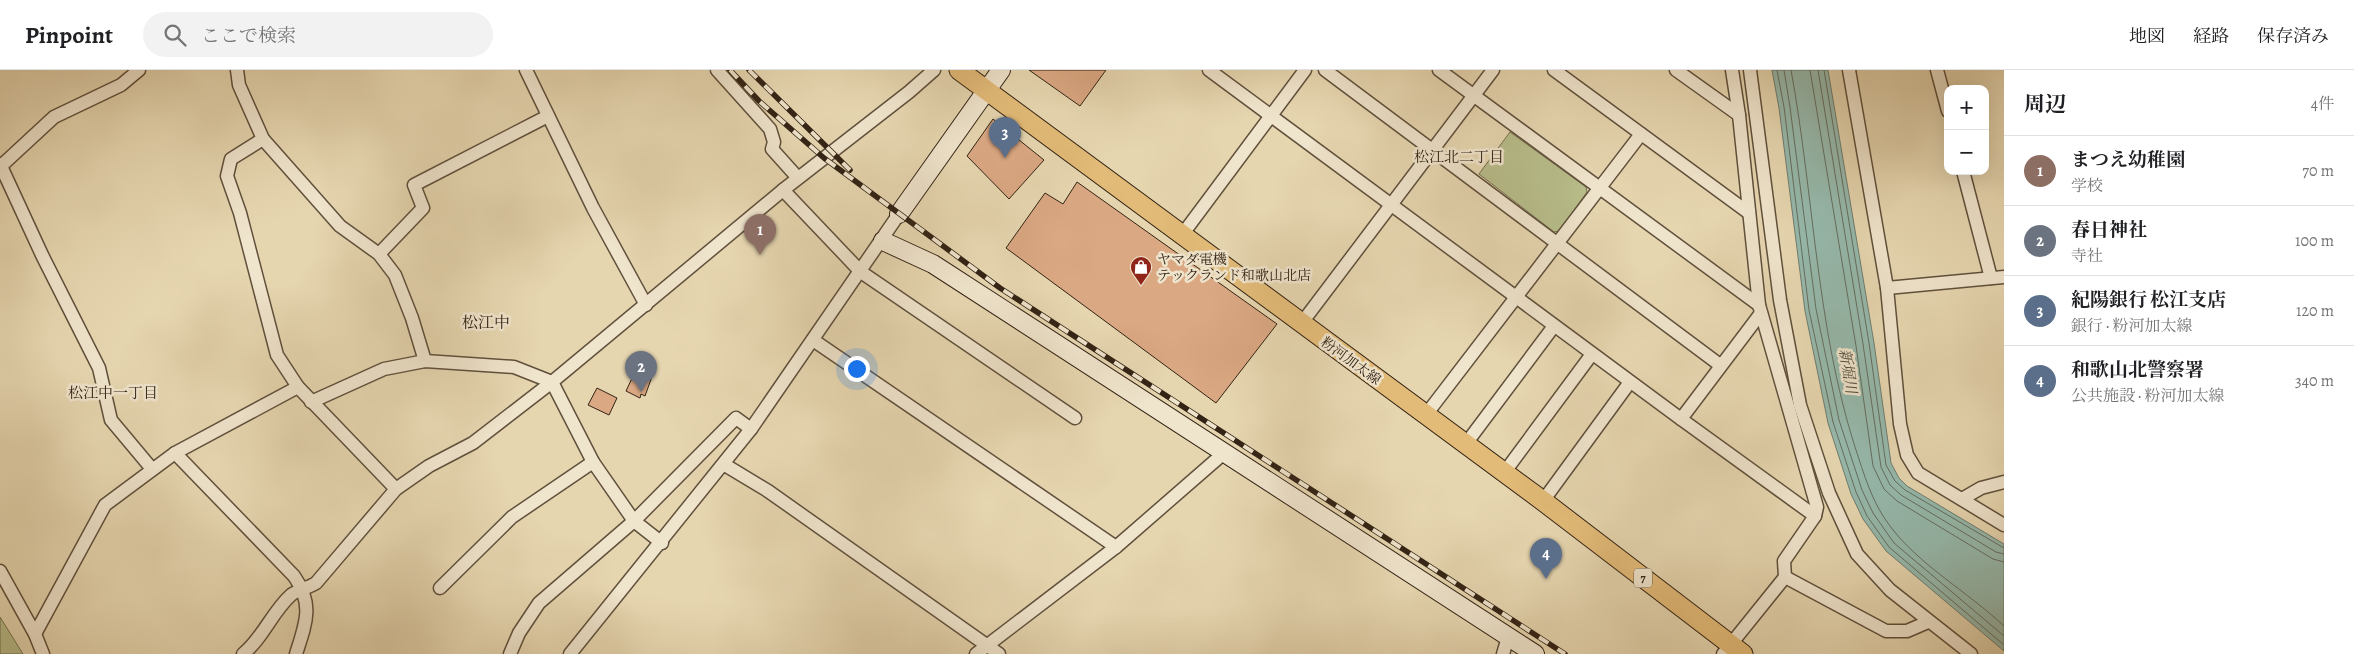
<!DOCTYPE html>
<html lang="ja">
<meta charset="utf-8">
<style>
:root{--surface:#fff;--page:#f2f2f2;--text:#202124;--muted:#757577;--line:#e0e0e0;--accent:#d93025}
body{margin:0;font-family:Alegreya,"Noto Serif JP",serif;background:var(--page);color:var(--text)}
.controls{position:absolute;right:15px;top:15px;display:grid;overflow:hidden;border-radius:10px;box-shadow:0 5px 20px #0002}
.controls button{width:45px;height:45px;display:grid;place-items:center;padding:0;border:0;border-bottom:1px solid var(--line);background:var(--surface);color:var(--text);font:25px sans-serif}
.you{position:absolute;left:856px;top:298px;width:18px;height:18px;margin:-12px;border:4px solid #fff;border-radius:50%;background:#1a73e8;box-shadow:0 0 0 8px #1a73e833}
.badge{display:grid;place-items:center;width:32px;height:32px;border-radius:50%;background:var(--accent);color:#fff;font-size:16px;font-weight:700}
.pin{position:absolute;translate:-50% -41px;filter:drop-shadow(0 1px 2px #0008)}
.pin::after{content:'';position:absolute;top:26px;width:18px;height:15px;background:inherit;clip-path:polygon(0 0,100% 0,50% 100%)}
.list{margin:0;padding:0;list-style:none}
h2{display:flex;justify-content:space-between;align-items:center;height:65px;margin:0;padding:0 20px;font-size:21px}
h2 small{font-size:16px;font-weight:400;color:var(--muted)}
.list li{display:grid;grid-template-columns:32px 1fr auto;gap:15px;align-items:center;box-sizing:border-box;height:70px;padding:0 20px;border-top:1px solid var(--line)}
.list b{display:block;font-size:19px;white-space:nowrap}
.list p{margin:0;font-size:16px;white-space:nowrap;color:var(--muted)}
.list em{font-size:16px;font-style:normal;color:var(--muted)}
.icon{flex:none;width:28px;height:28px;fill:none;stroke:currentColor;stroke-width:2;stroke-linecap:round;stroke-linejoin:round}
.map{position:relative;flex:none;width:2004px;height:584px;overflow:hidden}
header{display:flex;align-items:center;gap:30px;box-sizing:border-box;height:70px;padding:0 25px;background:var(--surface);border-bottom:1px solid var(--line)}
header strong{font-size:24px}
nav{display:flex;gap:28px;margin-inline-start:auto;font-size:18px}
.search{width:350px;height:45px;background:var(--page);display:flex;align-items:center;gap:12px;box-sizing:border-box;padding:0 18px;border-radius:28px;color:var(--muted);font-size:19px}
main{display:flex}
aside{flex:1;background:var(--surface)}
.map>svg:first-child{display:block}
.green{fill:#b7bd8a;stroke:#757050}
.water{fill:#96b9ac;stroke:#6e7d70}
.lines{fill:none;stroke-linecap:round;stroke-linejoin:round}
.shore{stroke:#646e60;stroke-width:1}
.building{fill:#daa883;stroke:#332315}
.street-casing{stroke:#60503c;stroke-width:15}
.secondary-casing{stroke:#332315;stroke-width:20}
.primary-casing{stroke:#332315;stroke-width:21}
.street{stroke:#efe4cc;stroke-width:12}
.secondary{stroke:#efe4cc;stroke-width:18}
.primary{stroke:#e3bb78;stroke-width:19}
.rail-casing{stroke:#332315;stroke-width:5.5}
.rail{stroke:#efe4cc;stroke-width:4;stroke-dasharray:11;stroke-linecap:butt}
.labels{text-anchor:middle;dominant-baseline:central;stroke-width:5;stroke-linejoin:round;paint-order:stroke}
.shield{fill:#efe4cc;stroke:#6b5d4c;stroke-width:1}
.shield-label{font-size:12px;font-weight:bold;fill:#332315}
.poi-label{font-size:14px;fill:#332315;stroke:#efe4cc;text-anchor:start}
.street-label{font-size:14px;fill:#332315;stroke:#efe4cc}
.neighbourhood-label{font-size:15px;fill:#332315;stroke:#efe4cc}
.water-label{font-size:15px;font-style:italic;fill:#4c483b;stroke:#efe4cc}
.quarter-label{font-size:16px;fill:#332315;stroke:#efe4cc}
</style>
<header>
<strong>Pinpoint</strong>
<div class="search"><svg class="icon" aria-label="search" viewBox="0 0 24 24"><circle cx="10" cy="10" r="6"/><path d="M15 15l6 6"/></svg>ここで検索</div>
<nav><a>地図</a><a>経路</a><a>保存済み</a></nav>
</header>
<main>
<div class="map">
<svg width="2004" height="584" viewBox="0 0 2004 584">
<rect width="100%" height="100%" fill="#e6d6b0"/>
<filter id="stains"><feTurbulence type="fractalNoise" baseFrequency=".004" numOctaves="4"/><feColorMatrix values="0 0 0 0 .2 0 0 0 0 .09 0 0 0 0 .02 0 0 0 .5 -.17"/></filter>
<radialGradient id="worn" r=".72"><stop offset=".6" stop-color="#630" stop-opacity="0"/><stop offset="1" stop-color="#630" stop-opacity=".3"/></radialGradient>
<g class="green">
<polygon points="1510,62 1586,117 1587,122 1559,161 1554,162 1479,104"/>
<polygon points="0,547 23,584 0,584"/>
</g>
<polygon class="water" points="1772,0 1828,0 1874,273 1891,393 1899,408 1907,416 2004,474 2004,581 1886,481 1863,449 1851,424 1828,353 1805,241 1779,38"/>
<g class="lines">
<g class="shore">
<polyline points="1777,0 1784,37 1809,240 1833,352 1856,422 1867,446 1889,477 2004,575"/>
<polyline points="1784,0 1790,37 1816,239 1839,350 1862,420 1873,443 1894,473 2004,566"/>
<path d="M1791,0C1814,125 1816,255 1855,377C1864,404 1872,433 1890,456C1919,495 1968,522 2004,556"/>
<polyline points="1810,0 1856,276 1873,396 1884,419 1897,431 1993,489 2004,492"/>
<polyline points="1818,0 1863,274 1881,397 1890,415 1901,425 1996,482 2004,484"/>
<polyline points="1824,0 1869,273 1886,395 1895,411 1905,420 2004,478"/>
</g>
</g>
<g class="building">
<polygon points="1029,0 1106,0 1080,36"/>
<polygon points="993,49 1044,90 1009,129 967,86"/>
<polygon points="1077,112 1277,254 1216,333 1006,178 1045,123 1063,134"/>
<polygon points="643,296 654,301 645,326 641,324 640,328 626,321 634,304 638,306"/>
<polygon points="597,318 617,328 609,345 588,335"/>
</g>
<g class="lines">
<g class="street-casing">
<g id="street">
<polyline points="237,0 239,15 263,69 340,156 379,184 395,205 412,248 425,291"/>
<polyline points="526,0 593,138 646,235"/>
<polyline points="717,0 770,59 774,72 772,79 798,108"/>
<polyline points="1209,0 1681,349"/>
<polyline points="1325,0 1720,295"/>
<polyline points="1439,0 1759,235"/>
<polyline points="1554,0 1749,143"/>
<polyline points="1676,0 1739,45"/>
<polyline points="1750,0 1780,230 1800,335 1829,423 1857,484 1890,520 1971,584"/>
<polyline points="1849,0 1887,218 1900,354 1907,385 1918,403 2004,455"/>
<polyline points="1937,0 1948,41"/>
<polyline points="263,69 231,89 227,106 240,143 277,285 298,317 396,419"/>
<polyline points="0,94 42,185 99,298 111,350 152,399"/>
<polyline points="1,96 54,47 121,15 139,0"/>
<polyline points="1963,101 1991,208"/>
<polyline points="783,120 861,202 1075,348"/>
<polyline points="1182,165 1305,0"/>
<polyline points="379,184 423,138 414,115 548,46"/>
<polyline points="1887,218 2004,207"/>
<polyline points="1761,243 1681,349 1815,446"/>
<polyline points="1301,254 1493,0"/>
<polyline points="813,270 1116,477"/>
<polyline points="311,332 384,299 425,291 514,297 552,312 593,392 634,451 662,473"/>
<polyline points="1425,346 1641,64"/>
<polyline points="1465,375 1554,256"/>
<path d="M175,383L294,506C314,534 306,553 296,584"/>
<polyline points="725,395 768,421 999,584"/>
<polyline points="1504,403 1592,284"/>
<polyline points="1962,429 1981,418 2004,412"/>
<polyline points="1543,431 1630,312"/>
<polyline points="0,501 35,564 43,584"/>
<polyline points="1785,507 1886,561 1907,561 1928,552"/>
<polyline points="440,518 512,447 593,392"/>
<polyline points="35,564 105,435 175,383 298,317"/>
<path d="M243,584C263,568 272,542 291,525C295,521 308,518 316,513L396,419L429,396L473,373L552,312L783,120L909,22L934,0"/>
<polyline points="510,584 519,563 539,533 634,451 736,348 751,359"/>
<polyline points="570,584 751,359 899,144"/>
<polyline points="976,584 1116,477 1224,383"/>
<polyline points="1503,584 1508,567"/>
<polyline points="1723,584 1785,507 1784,491 1815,446 1817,437 1759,235 1739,45 1732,0"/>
</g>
</g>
<g class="secondary-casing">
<g id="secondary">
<polyline points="899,144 1001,0"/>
<polyline points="883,171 933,194 1535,584"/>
</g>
</g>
<g class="primary-casing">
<polyline id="primary" points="959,0 1543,431 1743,584"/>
</g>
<use href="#street" class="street"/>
<use href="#secondary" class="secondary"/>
<use href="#primary" class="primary"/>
<g class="rail-casing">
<g id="rail">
<polyline points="730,0 759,31 824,88 1000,218 1565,584"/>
<polyline points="749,0 850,100"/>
</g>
</g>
<use href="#rail" class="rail"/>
</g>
<defs>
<g id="shop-pin" transform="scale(1.125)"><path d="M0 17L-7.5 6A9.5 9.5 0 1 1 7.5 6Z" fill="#8f2418" stroke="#efe4cc"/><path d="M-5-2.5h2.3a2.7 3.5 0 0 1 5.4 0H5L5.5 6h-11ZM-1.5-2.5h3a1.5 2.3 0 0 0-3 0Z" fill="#fff"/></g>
</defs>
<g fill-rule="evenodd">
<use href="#shop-pin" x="1141" y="197"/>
</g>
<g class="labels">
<rect class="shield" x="1634" y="498.5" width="18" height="19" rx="4"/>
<g class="shield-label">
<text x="1643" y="508">7</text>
</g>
<g class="poi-label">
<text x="1157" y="189">ヤマダ電機<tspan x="1157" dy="16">テックランド和歌山北店</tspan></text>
</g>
<g class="street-label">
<text transform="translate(1351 291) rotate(36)">粉河加太線</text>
</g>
<g class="neighbourhood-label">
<text x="1459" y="87">松江北二丁目</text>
<text x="113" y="323">松江中一丁目</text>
</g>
<g class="water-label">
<text transform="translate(1848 301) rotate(81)">新堀川</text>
</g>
<g class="quarter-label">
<text x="486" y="253">松江中</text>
</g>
</g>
<rect width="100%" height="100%" filter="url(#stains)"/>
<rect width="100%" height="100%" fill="url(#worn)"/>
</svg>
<div class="controls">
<button>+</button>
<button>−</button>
</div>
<div class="you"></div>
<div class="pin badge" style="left:760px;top:185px;background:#8d6e63">1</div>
<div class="pin badge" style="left:641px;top:322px;background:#6b7280">2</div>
<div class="pin badge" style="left:1005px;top:88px;background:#5c6f8a">3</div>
<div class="pin badge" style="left:1546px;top:509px;background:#5c6f8a">4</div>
</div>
<aside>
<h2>周辺<small>4件</small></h2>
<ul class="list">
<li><span class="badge" style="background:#8d6e63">1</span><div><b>まつえ幼稚園</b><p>学校</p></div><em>70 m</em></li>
<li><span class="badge" style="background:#6b7280">2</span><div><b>春日神社</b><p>寺社</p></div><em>100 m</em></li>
<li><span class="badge" style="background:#5c6f8a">3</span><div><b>紀陽銀行 松江支店</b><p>銀行 · 粉河加太線</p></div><em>120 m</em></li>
<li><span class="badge" style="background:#5c6f8a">4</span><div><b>和歌山北警察署</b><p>公共施設 · 粉河加太線</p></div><em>340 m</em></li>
</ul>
</aside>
</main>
